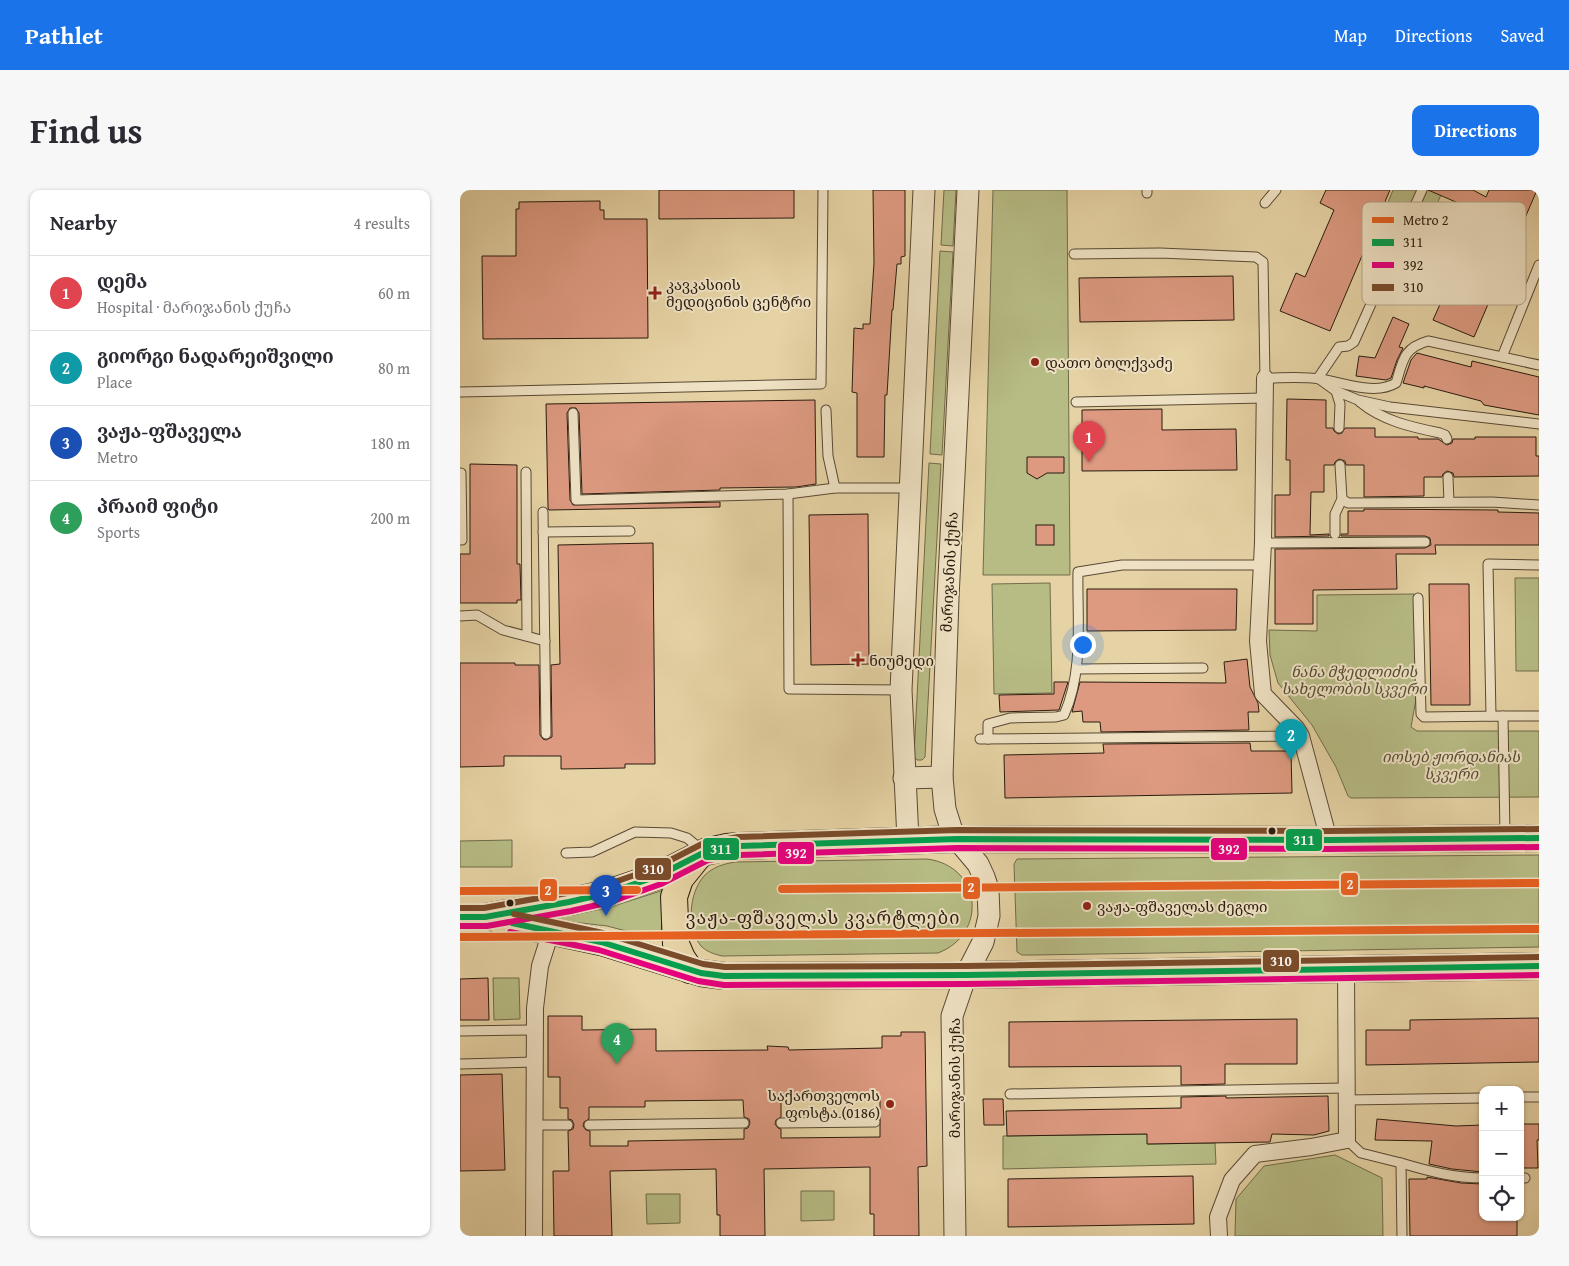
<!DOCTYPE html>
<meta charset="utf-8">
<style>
:root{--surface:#fff;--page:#f7f7f7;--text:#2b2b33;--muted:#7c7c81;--line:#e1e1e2;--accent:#1a73e8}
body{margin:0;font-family:"Gentium Book Plus","Noto Serif Georgian",serif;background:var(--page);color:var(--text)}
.controls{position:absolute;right:15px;bottom:15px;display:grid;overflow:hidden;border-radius:10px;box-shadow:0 1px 4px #0004}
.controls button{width:45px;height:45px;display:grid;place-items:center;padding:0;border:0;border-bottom:1px solid var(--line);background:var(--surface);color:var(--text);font:25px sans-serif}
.you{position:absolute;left:622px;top:454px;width:18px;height:18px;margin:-12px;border:4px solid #fff;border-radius:50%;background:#1a73e8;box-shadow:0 0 0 8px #1a73e833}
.badge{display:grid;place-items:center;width:32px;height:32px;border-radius:50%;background:var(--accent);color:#fff;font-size:16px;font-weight:700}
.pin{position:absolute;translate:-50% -41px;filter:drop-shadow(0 1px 2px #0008)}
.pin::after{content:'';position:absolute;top:26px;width:18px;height:15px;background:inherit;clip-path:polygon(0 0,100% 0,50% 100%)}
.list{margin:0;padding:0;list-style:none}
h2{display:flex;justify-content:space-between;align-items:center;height:65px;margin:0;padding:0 20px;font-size:21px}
h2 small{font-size:16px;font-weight:400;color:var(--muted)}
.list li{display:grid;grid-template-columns:32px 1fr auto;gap:15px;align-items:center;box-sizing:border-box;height:75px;padding:0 20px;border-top:1px solid var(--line)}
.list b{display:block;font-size:19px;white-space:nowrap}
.list p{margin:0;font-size:16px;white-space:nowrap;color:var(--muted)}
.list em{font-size:16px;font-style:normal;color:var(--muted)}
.icon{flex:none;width:28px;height:28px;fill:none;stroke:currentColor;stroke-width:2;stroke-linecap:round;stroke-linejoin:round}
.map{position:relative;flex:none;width:1079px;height:1046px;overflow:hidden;border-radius:10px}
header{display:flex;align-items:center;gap:30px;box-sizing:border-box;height:70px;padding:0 25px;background:var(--accent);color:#fff}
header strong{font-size:24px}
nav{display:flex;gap:28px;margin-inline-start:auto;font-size:18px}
.intro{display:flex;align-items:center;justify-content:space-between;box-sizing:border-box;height:120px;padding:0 30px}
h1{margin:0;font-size:35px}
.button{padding:12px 22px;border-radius:10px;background:var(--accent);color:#fff;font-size:18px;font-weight:700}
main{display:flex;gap:30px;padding:0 30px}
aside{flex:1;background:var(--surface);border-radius:10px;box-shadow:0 1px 4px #0004}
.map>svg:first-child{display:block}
.green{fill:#b7bc85;stroke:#706c4a}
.building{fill:#dd9a81;stroke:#291b0e;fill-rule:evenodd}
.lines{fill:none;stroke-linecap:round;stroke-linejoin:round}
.service-casing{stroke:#584934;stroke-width:11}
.minor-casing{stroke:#584934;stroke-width:18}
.tertiary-casing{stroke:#584934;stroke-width:23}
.primary-casing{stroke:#291b0e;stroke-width:28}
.service{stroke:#efe2c4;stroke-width:9}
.minor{stroke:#efe2c4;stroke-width:16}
.tertiary{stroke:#efe2c4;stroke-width:21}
.primary{stroke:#e6d3a5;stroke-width:26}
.bus-1-casing{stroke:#efe2c4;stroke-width:10}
.bus-2-casing{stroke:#efe2c4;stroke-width:10}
.bus-3-casing{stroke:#efe2c4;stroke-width:10}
.bus-1{stroke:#029f4e;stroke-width:6}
.bus-2{stroke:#e5007d;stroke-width:6}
.bus-3{stroke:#7a4b2a;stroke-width:6}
.metro-1-casing{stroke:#efe2c4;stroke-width:11}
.metro-1{stroke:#e86121;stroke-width:8}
.poi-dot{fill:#8f2418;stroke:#efe2c4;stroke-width:2}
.bus-dot{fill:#291b0e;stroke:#efe2c4;stroke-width:2}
.labels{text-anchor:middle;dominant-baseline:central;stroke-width:4;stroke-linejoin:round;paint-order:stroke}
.poi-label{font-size:15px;fill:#291b0e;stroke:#efe2c4;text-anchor:start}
.street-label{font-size:15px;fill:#291b0e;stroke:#efe2c4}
.park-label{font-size:15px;font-style:italic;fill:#544b32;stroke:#efe2c4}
.quarter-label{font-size:18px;letter-spacing:1px;fill:#291b0e;stroke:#efe2c4}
.key{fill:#efe2c4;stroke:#b4a68d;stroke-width:1}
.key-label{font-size:14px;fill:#291b0e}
.line-badge{stroke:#efe2c4;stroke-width:2}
.badge-label{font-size:14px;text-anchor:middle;font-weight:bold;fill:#fff}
</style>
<header>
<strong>Pathlet</strong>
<nav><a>Map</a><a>Directions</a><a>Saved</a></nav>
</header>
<div class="intro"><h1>Find us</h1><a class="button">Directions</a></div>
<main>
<aside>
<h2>Nearby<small>4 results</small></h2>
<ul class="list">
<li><span class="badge" style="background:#e0444e">1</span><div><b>დემა</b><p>Hospital · მარიჯანის ქუჩა</p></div><em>60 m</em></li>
<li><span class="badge" style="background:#0f9aa8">2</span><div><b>გიორგი ნადარეიშვილი</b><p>Place</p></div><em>80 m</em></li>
<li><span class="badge" style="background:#1a4fb4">3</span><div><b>ვაჟა-ფშაველა</b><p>Metro</p></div><em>180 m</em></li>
<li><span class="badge" style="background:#2e9e5b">4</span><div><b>პრაიმ ფიტი</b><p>Sports</p></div><em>200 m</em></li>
</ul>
</aside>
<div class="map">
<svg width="1079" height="1046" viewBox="0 0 1079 1046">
<rect width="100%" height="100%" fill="#e6d3a5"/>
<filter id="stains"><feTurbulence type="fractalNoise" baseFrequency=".004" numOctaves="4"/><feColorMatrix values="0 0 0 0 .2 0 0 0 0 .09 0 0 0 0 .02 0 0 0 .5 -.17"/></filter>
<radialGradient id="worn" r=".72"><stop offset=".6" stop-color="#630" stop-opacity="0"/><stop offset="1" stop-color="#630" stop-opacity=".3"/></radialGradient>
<g class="green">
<polygon points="484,0 496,0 493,56 481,55"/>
<polygon points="533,0 607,0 610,385 523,385"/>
<polygon points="933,0 983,0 974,21 927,15"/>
<polygon points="480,61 493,62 482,265 470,264"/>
<polygon points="469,273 481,274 465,567 462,570 457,570 454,566"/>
<polygon points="1055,388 1079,388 1079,481 1056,481"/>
<polygon points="590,393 592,503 534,504 532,394"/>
<polygon points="954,404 956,509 951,537 957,541 1079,541 1079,607 891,608 888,606 876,577 852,535 818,493 810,465 809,440 857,441 857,405"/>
<polygon points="52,650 52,677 0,677 0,651"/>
<polygon points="1079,665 1079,757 573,765 562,765 557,762 554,674 557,669"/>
<path d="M467,669C522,676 528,744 478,763L262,766C254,764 247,762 241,756C226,738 229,703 244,686C253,677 263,674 275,672Z"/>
<polygon points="204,700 202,718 201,750 147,736 87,729 147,718"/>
<polygon points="33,788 59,788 60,829 34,830"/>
<polygon points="687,944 688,954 755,953 756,974 543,979 543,946"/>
<polygon points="875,965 922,988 923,1046 775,1046 776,1009 804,976"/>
<polygon points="341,1001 374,1001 374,1030 341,1031"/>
<polygon points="186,1004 220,1004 220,1033 187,1034"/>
</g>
<g class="building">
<polygon points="199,0 334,0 334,28 199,29"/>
<polygon points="413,0 445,0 445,66 441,67 441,74 437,74 433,120 432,120 427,205 425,205 424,267 397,267 397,203 392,202 394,138 403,139 403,134 410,134 414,73"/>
<polygon points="866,0 930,0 870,141 820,121 836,83 845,87 874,20 860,13"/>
<polygon points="968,0 1013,0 1026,7 1029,0 1077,0 1014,147 973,130 981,112 950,100 973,45 1004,57 1019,22"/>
<polygon points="140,11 140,20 144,20 144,29 187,29 188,148 23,149 22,66 56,66 56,19 59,19 59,12"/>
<polygon points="773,86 774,130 620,132 619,88"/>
<polygon points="933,127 949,134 939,157 943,158 937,170 931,188 926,190 896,186 899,166 915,168"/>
<polygon points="957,163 1011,177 1012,171 1079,187 1079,225 1024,215 1021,211 964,196 964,198 943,193 951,170"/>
<polygon points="827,209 866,210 866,238 873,238 874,241 878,244 882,243 885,238 915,238 915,247 958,247 958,249 978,249 987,255 992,253 993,249 1015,249 1015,247 1076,247 1076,266 1079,266 1079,286 994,287 993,283 987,281 983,284 982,287 964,287 964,306 904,307 904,275 886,275 885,271 879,269 875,272 874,275 864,275 864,302 851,302 850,345 869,344 869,346 815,347 815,305 830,305 830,270 826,270"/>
<polygon points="355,210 356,294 336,297 260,298 260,300 122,304 119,223 116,218 110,218 107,223 110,310 113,315 260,312 260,317 89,320 88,318 86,214"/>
<polygon points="702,219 702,240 776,239 777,280 622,281 622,220"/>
<polygon points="567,267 604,267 604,283 587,283 577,289 567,283"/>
<polygon points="10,274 57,275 57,374 60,374 61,410 57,410 57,413 0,413 0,364 10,364"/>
<polygon points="904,319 1038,320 1038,322 1079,323 1079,355 975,355 976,364 936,364 937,399 853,400 853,434 815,434 815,359 965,358 971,355 970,348 965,346 881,346 881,344 888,344 888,321 904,321"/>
<polygon points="408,324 409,474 351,475 349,325"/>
<rect x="576" y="335" width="18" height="20"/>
<polygon points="193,353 195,574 165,574 165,578 101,579 101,566 44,566 44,576 0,577 0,473 55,473 55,475 79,475 80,545 83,549 86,550 92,547 91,475 100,474 98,355"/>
<polygon points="969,394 1009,394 1010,515 971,515"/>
<polygon points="627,399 777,399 776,440 627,441"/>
<polygon points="787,469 790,497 798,513 799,522 788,522 789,540 641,542 640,532 623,532 622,521 612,522 620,492 766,493 764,472"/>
<polygon points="594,492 608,492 599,520 540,522 539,505 594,504"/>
<polygon points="790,553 791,561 831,561 832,603 545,608 544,565 644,563 643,554"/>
<polygon points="28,788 29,830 0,830 0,789"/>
<path d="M88,826H122V840L196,839V861L308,860L307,856L328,857L329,860L422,858V846H441V842H465L467,976L458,977L459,1046H414V1024H410V977L304,979L305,1046H260V1025H257L256,979L150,981L152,1046H94L93,981H109L108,941L113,939L114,935L112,930L108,929V918H100V887H88ZM420,908V947L321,948V939L318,938L315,934L316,930L321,927V910ZM283,910L284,927L289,929L290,933L288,938L284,939V949L168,951V956H130V941L126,940L123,936L124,932L129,929V917H185V911Z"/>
<polygon points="1079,828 1079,872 906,875 906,840 950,840 950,830"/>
<polygon points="837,829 837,874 765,874 765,894 721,895 721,876 549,877 549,832"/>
<polygon points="42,884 45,980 0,981 0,885"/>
<polygon points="766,906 766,908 868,906 869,941 854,945 812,944 810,952 687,954 687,944 547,946 546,921 721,918 721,907"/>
<polygon points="523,909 543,909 544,935 524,935"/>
<polygon points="917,929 996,936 1023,935 1023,982 992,979 969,974 972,951 915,950"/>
<polygon points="1060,934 1079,934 1079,950 1077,950 1078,978 1060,978"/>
<polygon points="733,986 734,1034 548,1037 548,989"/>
<polygon points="967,987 1001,993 1023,994 1023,1027 1057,1027 1057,1046 950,1046 949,989 967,989"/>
</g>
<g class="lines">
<g class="service-casing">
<g id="service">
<polyline points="962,0 894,152 888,156 879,157 858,188 876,201 898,210 930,217 1079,234"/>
<polyline points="687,3 687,0"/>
<polyline points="805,13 816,0"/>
<path d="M614,64L700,63L796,67L803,72L805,188C822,188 842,186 860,189C883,192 914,206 936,193C943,171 943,158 968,151L1079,175"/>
<polyline points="1042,167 1079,75"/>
<polyline points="876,201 880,214 879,238"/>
<polyline points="0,202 361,194 363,0"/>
<polyline points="616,212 804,208"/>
<path d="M900,212C923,231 951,237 980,243L985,245L987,249"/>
<polyline points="366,220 368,266 375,298"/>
<polyline points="113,223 116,310 328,304 375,298 449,298"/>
<polyline points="880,275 882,309 888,313 1032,312 1079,315"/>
<polyline points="66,282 67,446"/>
<polyline points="988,287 989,312"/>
<polyline points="328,304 329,499 441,500"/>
<polyline points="83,322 86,544"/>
<polyline points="83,342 170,341"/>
<polyline points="875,344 875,324 882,309"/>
<polyline points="0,350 2,350 1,283"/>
<polyline points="803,353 965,352"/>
<polyline points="958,408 961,524 964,527 1043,526 1045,646"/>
<polyline points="0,426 17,425 43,440 85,451"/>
<polyline points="617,479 743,478"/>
<polyline points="1031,526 1028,374 1079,375"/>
<polyline points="1043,526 1079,526"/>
<polyline points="520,549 841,546"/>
<path d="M528,549V534L550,528L596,527L604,525C624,480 617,429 618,382L662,375H802"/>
<polyline points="106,663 132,662 175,642 211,643 227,648 243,661"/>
<polyline points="0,841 75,840"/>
<polyline points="0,874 74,872"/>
<polyline points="550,904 887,898"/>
<polyline points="1060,907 1079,907"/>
<polyline points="887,910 1023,908"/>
<polyline points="321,933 415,932"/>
<polyline points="75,935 108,935"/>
<polyline points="129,935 284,933"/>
<polyline points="887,950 901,963 941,973 942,1046"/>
<path d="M941,973C968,981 994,988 1023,988"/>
<polyline points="1060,988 1065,988"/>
</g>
</g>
<g class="minor-casing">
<g id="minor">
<polyline points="805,188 803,353 798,451 803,504 836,538 841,546 869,650"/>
<polyline points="74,1046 75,818 80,776 91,741"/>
<polyline points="759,1046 758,1027 772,990 795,964 851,957 887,950 886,779"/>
</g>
</g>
<g class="tertiary-casing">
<g id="tertiary">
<polyline points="444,588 482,587"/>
<polyline points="448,650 441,500 464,0"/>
<polyline points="495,1046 492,826 506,785 523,752 529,726 528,699 524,687 518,674 497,649 491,638 485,619 482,587 488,408 508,0"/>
</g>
</g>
<g class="primary-casing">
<g id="primary">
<polyline points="0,727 25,727 109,712 148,703 198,686 245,662 267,657 279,656 497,649 869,650 1079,648"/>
<polyline points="38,730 141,752 241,783 264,786 506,785 1079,776"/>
<polyline points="230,780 222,768 216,754 214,707 220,689 237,668"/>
</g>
</g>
<use href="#service" class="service"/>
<use href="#minor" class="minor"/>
<use href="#tertiary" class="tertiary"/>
<use href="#primary" class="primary"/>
<g class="bus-1-casing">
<g id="bus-1">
<polyline points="0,727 25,727 109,712 148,703 198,686 245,662 279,656 497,649 869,650 1079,648"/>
<polyline points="52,733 141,752 241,783 264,786 506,785 1079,776"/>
</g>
</g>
<g class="bus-2-casing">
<g id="bus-2">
<polyline points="0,736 27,736 111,721 150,712 201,694 248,670 280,665 497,658 869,659 1079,657"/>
<polyline points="50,742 139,760 238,791 264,795 506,794 1079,785"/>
</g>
</g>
<g class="bus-3-casing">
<g id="bus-3">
<polyline points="0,718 24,718 107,703 146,695 195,678 242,654 278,647 497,640 869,641 1079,639"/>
<polyline points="54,724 143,743 243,774 265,777 506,776 1079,767"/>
</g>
</g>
<use href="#bus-1" class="bus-1"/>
<use href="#bus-2" class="bus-2"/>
<use href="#bus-3" class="bus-3"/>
<g class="metro-1-casing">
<g id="metro-1">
<polyline points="322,699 1079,693"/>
<polyline points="0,701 177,700"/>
<polyline points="0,747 1079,739"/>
</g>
</g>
<use href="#metro-1" class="metro-1"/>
</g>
<g class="poi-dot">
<path d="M192.5 95.5h5v5h5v5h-5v5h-5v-5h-5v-5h5z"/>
<circle cx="575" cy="172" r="5"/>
<path d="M395.5 462.5h5v5h5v5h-5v5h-5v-5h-5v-5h5z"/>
<circle cx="627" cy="716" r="5"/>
<circle cx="430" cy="914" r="5"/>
</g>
<g class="bus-dot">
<circle cx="812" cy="641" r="4.5"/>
<circle cx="50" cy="713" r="4.5"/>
</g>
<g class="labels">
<g class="poi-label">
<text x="206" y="94">კავკასიის<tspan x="206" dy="17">მედიცინის ცენტრი</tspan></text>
<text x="585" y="172">დათო ბოლქვაძე</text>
<text x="409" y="470">ნიუმედი</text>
<text x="637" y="716">ვაჟა-ფშაველას ძეგლი</text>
<text x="420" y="905" text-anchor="end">საქართველოს<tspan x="420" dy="17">ფოსტა (0186)</tspan></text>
</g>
<g class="street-label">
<text transform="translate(489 382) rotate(-87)">მარიჯანის ქუჩა</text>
<text transform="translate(494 888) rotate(-90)">მარიჯანის ქუჩა</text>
</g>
<g class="park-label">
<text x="894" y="481">ნანა მჭედლიძის<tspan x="894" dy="17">სახელობის სკვერი</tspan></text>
<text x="991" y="566">იოსებ ჟორდანიას<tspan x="991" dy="17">სკვერი</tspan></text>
</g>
<g class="quarter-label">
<text x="363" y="727">ვაჟა-ფშაველას კვარტლები</text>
</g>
</g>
<rect x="902" y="12" width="164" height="103" rx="8" class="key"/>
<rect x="912" y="27" width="22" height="6" fill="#e86121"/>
<rect x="912" y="49" width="22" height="7" fill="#029f4e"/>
<rect x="912" y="72" width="22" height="6" fill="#e5007d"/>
<rect x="912" y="94" width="22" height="7" fill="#7a4b2a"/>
<g class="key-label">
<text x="943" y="35">Metro 2</text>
<text x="943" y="57">311</text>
<text x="943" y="80">392</text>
<text x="943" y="102">310</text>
</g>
<g class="line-badge">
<rect x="825" y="638" width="38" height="24" rx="5" fill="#029f4e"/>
<rect x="750" y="647" width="38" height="24" rx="5" fill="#e5007d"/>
<rect x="242" y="647" width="38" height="24" rx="5" fill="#029f4e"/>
<rect x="317" y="651" width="38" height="24" rx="5" fill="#e5007d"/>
<rect x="174" y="667" width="38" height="24" rx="5" fill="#7a4b2a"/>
<rect x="880" y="682" width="19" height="24" rx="5" fill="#e86121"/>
<rect x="502" y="686" width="19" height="24" rx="5" fill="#e86121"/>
<rect x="79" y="688" width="19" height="24" rx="5" fill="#e86121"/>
<rect x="802" y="759" width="38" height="24" rx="5" fill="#7a4b2a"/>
</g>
<g class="badge-label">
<text x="844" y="655">311</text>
<text x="769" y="664">392</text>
<text x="261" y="664">311</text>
<text x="336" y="668">392</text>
<text x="193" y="684">310</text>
<text x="890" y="699">2</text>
<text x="511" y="702">2</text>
<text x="88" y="705">2</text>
<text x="821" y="776">310</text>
</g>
<rect width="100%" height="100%" filter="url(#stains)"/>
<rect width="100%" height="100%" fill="url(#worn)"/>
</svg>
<div class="controls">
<button>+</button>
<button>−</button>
<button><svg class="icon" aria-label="locate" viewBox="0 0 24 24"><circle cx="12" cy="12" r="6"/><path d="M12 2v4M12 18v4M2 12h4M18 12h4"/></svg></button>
</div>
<div class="you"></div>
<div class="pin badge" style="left:629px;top:272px;background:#e0444e">1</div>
<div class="pin badge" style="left:831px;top:570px;background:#0f9aa8">2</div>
<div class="pin badge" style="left:146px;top:726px;background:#1a4fb4">3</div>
<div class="pin badge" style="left:157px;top:874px;background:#2e9e5b">4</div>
</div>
</main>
